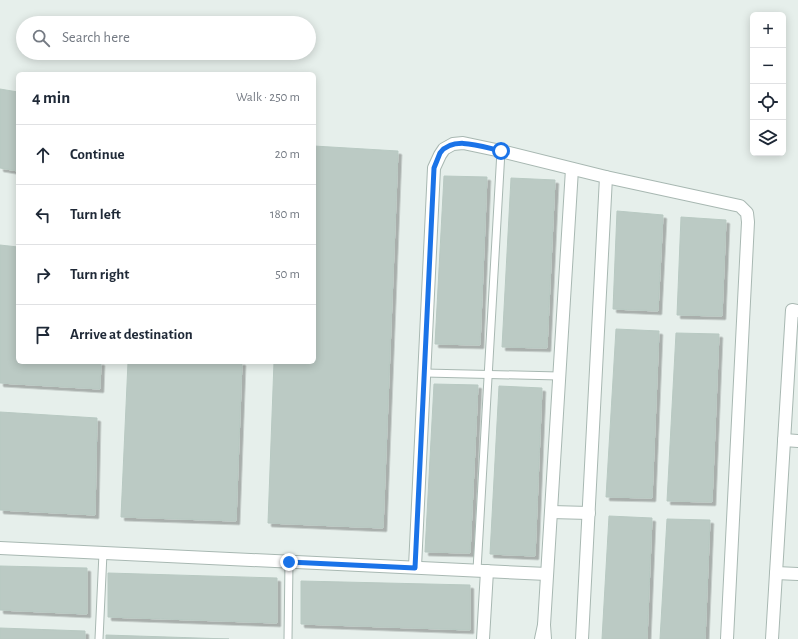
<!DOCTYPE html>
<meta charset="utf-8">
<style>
:root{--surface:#fff;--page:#f2f2f3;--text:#1f2937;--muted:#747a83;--line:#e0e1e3}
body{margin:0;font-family:"Alegreya Sans",sans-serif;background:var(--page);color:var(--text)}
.controls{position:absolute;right:12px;top:12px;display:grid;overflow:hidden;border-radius:6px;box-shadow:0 2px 10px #0003}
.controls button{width:36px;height:36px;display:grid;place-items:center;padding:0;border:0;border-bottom:1px solid var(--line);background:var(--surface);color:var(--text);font:20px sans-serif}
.stop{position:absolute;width:12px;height:12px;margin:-9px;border:3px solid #1a73e8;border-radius:50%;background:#fff}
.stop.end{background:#1a73e8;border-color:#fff;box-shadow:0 1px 4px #0008}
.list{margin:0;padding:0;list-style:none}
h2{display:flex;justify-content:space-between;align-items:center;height:52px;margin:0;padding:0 16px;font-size:17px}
h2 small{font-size:13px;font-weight:400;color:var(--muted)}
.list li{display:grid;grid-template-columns:26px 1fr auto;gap:12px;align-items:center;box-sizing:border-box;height:60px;padding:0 16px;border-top:1px solid var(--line)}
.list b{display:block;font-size:15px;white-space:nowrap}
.list em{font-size:13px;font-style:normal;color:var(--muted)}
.icon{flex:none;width:22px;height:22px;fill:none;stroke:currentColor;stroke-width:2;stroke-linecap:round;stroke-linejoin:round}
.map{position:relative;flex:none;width:798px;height:639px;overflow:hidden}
.search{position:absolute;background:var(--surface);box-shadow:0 2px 10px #0003;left:16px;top:16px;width:300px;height:44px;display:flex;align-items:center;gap:10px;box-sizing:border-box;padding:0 14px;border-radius:22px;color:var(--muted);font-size:15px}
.panel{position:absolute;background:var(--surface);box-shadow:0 2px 10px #0003;left:16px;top:72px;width:300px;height:292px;border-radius:6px}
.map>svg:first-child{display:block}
.building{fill:#bbcac4;stroke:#b8c9c2;filter:url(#shadow)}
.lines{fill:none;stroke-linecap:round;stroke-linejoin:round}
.service-casing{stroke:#a8b8b2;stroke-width:9}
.minor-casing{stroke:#a8b8b2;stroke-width:14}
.service{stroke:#fff;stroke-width:7}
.minor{stroke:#fff;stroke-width:12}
.route{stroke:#1a73e8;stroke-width:5}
</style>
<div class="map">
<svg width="798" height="639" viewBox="0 0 798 639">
<defs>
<filter id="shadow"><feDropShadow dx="3.5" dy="3.5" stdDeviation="0" flood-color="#0004"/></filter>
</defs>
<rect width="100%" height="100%" fill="#e6efeb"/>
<g class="building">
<polygon points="0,89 18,92 18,171 0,168"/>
<polygon points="314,146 398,151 383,528 268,523 274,362 314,362"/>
<polygon points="444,176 487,177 480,345 435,344"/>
<polygon points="511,178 555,180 547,348 502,347"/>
<polygon points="617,211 663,215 658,311 613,309"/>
<polygon points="681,217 726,220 722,316 677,315"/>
<polygon points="0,245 18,247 18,362 101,362 100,389 0,383"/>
<polygon points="616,329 659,331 652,498 606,497"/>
<polygon points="676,333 719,334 712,502 667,501"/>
<polygon points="128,362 242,362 236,521 121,517"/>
<polygon points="434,384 478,385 470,553 425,552"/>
<polygon points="499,386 542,388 535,556 490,554"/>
<polygon points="0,412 97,418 95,515 0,510"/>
<polygon points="609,516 652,518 647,639 602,639"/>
<polygon points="667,519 710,520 705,639 660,639"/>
<polygon points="0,566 87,568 87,614 0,610"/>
<polygon points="108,573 277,578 277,623 108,617"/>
<polygon points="301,581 470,585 470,630 301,624"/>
<polygon points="0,628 85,631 85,639 0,639"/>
<polygon points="106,635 229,639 106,639"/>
</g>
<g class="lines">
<g class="service-casing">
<g id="service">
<polyline points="425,373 559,376"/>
<polyline points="477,570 501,151"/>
<polyline points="99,639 103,553"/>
<polyline points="288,639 289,562"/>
</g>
</g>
<g class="minor-casing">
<g id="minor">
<polyline points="784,440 798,441"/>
<polyline points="551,512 589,513"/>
<polyline points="0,548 547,574"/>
<polyline points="415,567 434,168 440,155 444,149 453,144 463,143 501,151 606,177"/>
<polyline points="776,573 798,574"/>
<polyline points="544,625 572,169"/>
<polyline points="483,639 487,571"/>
<polyline points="541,639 544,625 545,639"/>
<polyline points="582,639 606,177 740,206 747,213 748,222 727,639"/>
<polyline points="772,639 792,310 798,311"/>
</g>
</g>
<use href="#service" class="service"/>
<use href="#minor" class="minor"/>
</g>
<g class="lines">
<path class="route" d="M289,562L415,568L434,168C436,163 438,158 440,153C453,135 483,147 501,151"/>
</g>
</svg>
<div class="controls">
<button>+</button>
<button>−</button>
<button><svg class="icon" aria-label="locate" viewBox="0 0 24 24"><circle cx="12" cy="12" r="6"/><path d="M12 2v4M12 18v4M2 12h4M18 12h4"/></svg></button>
<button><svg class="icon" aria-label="layers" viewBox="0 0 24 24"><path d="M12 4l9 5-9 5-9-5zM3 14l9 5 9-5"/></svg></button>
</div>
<div class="stop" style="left:501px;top:151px"></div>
<div class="stop end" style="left:289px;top:562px"></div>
<div class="search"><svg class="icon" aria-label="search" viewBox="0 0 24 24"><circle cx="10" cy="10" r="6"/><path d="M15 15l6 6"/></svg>Search here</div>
<section class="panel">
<h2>4 min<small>Walk · 250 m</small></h2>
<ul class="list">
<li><svg class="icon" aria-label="ahead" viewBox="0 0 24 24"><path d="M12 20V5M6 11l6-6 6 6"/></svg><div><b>Continue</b></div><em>20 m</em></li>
<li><svg class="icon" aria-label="left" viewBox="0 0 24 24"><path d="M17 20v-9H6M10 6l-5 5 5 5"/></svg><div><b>Turn left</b></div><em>180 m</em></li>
<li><svg class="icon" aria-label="right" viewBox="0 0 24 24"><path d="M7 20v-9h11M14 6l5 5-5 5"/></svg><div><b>Turn right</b></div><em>50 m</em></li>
<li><svg class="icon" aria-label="arrive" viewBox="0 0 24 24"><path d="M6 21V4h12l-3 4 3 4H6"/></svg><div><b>Arrive at destination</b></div></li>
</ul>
</section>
</div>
